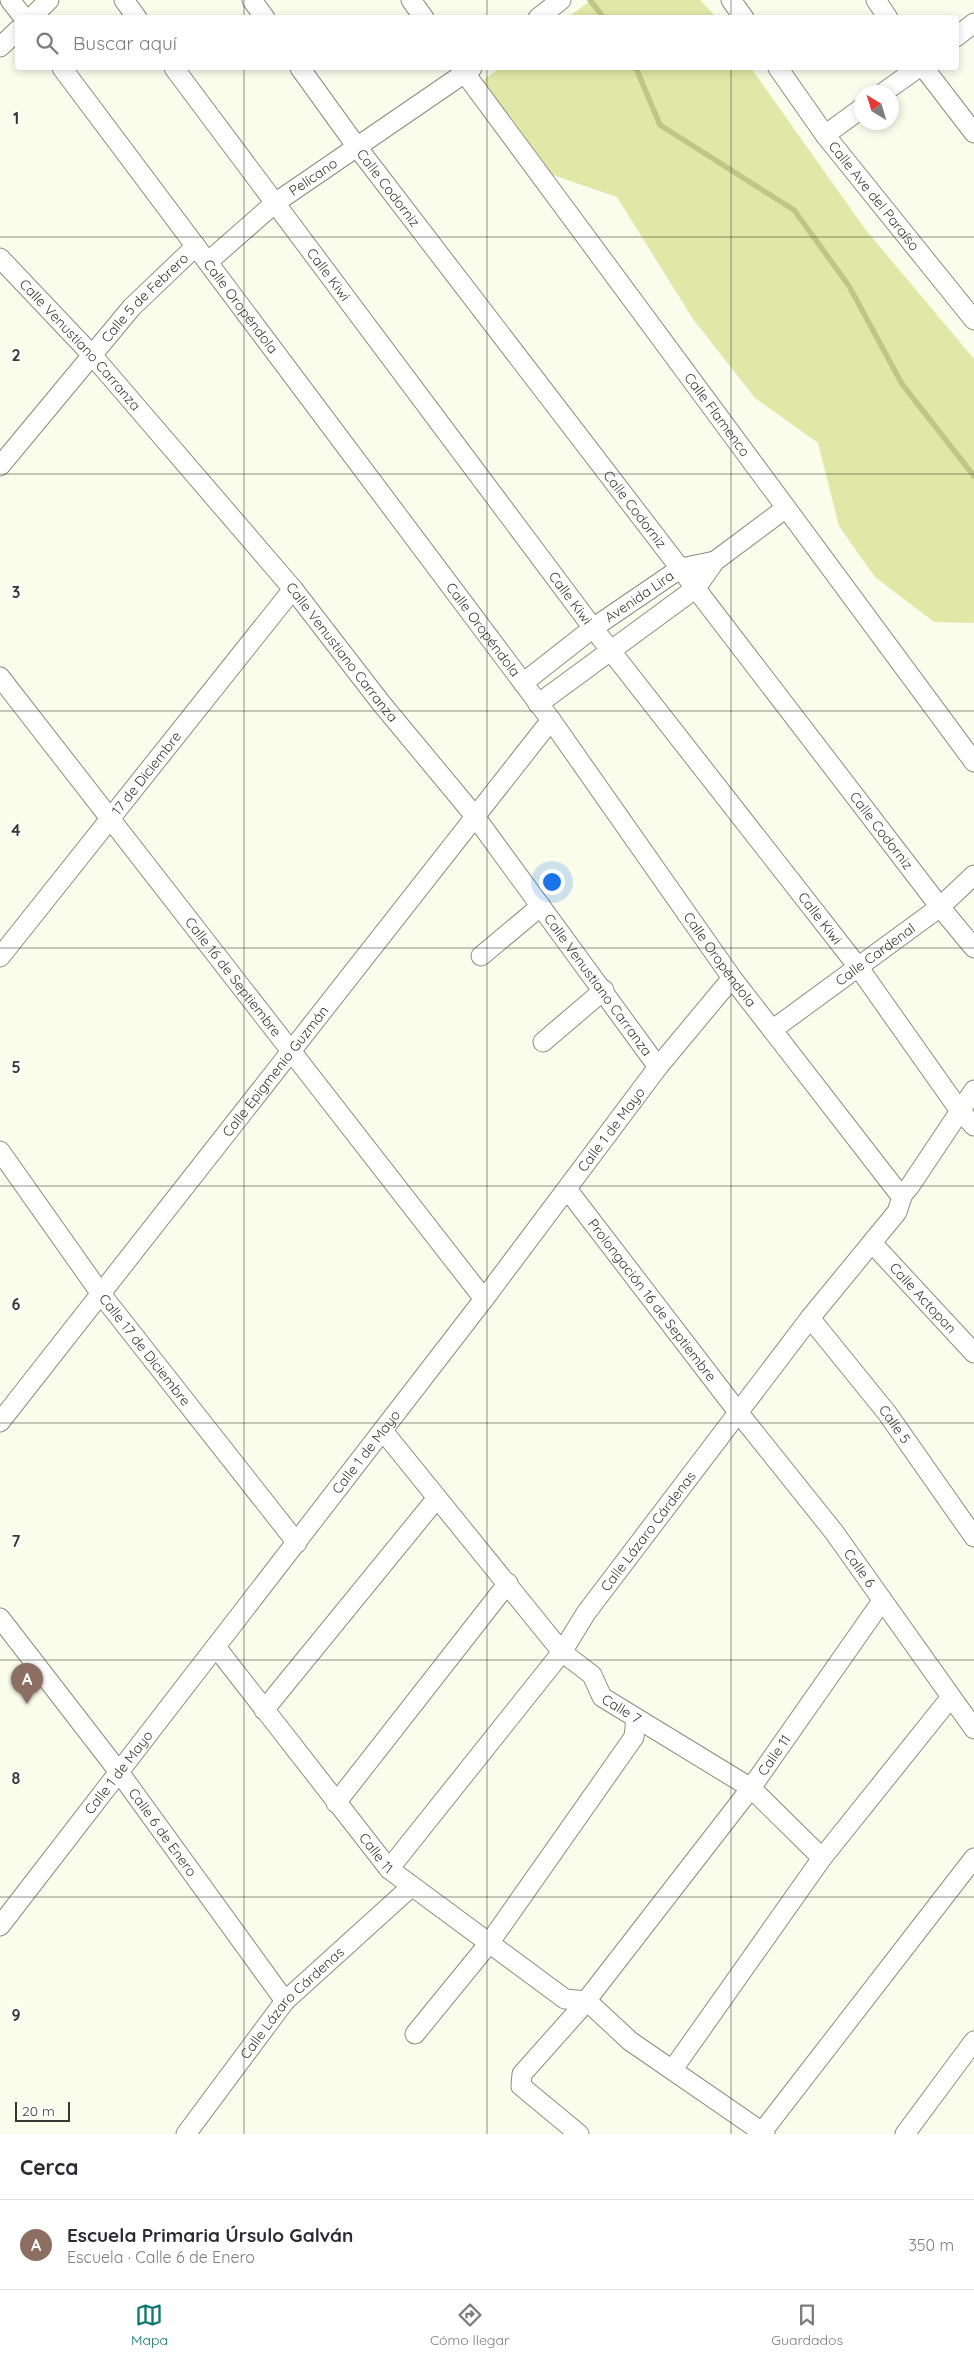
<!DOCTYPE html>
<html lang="es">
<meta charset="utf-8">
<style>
:root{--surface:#fff;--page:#f2f2f3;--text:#2b2b33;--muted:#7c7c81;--line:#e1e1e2;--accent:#0f766e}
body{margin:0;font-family:Quicksand,sans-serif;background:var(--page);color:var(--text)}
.compass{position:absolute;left:854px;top:85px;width:45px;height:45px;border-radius:50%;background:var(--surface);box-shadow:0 2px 8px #0003;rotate:322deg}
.scale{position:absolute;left:15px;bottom:12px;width:55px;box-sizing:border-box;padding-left:5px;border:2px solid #373831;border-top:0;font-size:14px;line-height:18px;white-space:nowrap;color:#373831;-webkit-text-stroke:4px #fff;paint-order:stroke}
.you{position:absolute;left:551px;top:881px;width:18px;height:18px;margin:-12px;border:4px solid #fff;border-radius:50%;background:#1a73e8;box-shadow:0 0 0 8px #1a73e833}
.badge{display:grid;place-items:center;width:32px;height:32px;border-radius:50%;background:var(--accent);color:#fff;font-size:16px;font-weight:700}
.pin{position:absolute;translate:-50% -41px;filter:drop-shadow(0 1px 2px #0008)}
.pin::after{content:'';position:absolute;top:26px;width:18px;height:15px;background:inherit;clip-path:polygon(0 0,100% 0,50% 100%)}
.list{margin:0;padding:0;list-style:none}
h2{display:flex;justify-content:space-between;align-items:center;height:65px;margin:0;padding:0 20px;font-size:21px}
h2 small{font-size:16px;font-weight:400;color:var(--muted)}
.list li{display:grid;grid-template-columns:32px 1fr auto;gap:15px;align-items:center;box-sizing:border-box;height:90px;padding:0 20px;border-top:1px solid var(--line)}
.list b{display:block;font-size:19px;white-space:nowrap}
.list p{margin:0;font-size:16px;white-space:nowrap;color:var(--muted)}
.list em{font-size:16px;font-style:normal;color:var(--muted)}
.icon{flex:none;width:28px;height:28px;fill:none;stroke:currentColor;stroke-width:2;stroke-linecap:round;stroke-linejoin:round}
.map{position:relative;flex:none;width:974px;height:2134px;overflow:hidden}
.search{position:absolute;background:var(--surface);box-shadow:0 2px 8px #0003;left:15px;right:15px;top:15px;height:55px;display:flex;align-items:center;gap:12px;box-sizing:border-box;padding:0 18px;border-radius:5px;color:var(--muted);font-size:19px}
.sheet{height:155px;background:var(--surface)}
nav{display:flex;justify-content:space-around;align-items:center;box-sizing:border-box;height:70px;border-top:1px solid var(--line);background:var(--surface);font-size:14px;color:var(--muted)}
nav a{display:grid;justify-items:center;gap:2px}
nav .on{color:var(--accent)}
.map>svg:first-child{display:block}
.green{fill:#dfe8a7}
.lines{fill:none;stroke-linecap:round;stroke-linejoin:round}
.stream{stroke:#bfc787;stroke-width:5.5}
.minor-casing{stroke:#8b8e7e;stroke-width:21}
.minor{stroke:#fff;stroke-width:19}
.grid{fill:none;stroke:#373831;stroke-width:1;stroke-opacity:0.55}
.labels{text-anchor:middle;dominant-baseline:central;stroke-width:4;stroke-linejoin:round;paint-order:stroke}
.street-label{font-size:14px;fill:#373831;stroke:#fff}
.grid-label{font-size:16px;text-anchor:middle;font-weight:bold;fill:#373831;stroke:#fff;stroke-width:4;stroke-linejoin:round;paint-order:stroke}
</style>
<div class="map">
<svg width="974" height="2134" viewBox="0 0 974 2134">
<rect width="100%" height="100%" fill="#fafdec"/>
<g class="green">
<polygon points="592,0 700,0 716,17 568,17"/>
<polygon points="500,68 751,68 865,229 974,359 974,623 934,622 875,577 839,526 818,443 755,398 693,319 617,197 547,173 478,84"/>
</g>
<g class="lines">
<g class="stream">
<polyline points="590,0 604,18"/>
<polyline points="636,68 660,125 794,210 849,286 902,384 974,476"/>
</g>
<g class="minor-casing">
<g id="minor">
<polyline points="10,0 24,18"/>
<polyline points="124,0 137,18"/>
<polyline points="252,0 265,18"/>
<polyline points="411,0 424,18"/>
<polyline points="731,0 744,18"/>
<polyline points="876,0 888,18"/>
<polyline points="31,18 49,0"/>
<polyline points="538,18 561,0"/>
<polyline points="956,37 974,23"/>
<polyline points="0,47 18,30"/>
<path id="s1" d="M62,68L551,720L732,978L897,1191L903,1194L910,1186L974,1090"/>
<path id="s2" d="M174,68L593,628L859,968L960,1111L974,1126"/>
<path id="s3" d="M300,68L357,147L940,907L974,948"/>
<path id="s4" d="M461,68L974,762"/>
<path id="s5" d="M778,68L825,135L974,320"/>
<polyline points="924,68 974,133"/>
<polyline points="884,92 918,68"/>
<polyline points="825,135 862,108"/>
<path id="s6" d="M0,258L92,355L293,589L381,703L474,815L658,1067"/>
<path id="s7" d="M209,261L275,203L472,68"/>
<path id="s8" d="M0,466L132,307L196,246"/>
<path id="s9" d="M0,677L484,1299"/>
<path id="s10" d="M523,683L593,628L681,568L715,561"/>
<polyline points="538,704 696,588 715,561 786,508"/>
<polyline points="481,956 541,906"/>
<path id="s11" d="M0,957L293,589"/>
<path id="s12" d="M772,1030L940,907L974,875"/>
<polyline points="543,1042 604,990"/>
<path id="s13" d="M0,1151L101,1294L297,1543"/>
<path id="s14" d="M567,1189L738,1412L834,1532L974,1729"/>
<path id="s15" d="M872,1243L974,1353"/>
<path id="s16" d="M810,1318L887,1413L974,1537"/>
<path id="s17" d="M0,1422L551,720"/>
<path id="s18" d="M383,1431L562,1652L592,1675L602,1697L751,1788L822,1858"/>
<path id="s19" d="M0,1618L119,1772L285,2001"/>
<path id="s20" d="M216,1647L389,1869L565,1999L587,2001L630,2041L765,2134"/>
<polyline points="264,1710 437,1498"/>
<polyline points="336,1803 508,1583"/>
<path id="s21" d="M389,1869L562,1652L586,1613L810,1318L897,1212L902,1197L900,1193"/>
<path id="s22" d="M0,1926L484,1299L658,1067L732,978"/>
<polyline points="415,2034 490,1942 634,1737 636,1718"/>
<polyline points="673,2069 822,1858 951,1697"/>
<polyline points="762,2132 974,1858"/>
<path id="s23" d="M186,2134L285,2001L412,1886"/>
<path id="s24" d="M579,2134L521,2086L522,2074L579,2010L751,1788L882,1601"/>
<polyline points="905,2134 974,2041"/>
</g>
</g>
<use href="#minor" class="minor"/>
</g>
<path class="grid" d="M244,0V18M487,0V18M731,0V18M244,68V2134M487,68V2134M731,68V2134M0,237H974M0,474H974M0,711H974M0,948H974M0,1186H974M0,1423H974M0,1660H974M0,1897H974"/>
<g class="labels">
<g class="street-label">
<text stroke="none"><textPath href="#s7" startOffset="134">Pelícano</textPath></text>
<text stroke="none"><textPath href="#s3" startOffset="149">Calle Codorniz</textPath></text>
<text stroke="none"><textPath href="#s5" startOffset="160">Calle Ave del Paraíso</textPath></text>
<text stroke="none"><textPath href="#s2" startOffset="258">Calle Kiwi</textPath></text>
<text stroke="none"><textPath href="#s8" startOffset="222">Calle 5 de Febrero</textPath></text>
<text stroke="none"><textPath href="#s1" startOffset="298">Calle Oropéndola</textPath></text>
<text stroke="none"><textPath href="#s6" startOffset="118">Calle Venustiano Carranza</textPath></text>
<text stroke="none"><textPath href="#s4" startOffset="431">Calle Flamenco</textPath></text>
<text stroke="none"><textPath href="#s3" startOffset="554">Calle Codorniz</textPath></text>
<text stroke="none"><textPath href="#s10" startOffset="145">Avenida Lira</textPath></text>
<text stroke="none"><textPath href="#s2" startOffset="662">Calle Kiwi</textPath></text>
<text stroke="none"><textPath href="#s1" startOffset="702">Calle Oropéndola</textPath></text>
<text stroke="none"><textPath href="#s6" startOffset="522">Calle Venustiano Carranza</textPath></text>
<text stroke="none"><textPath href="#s11" startOffset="235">17 de Diciembre</textPath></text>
<text stroke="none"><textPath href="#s3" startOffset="959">Calle Codorniz</textPath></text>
<text stroke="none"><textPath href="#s2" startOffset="1068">Calle Kiwi</textPath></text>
<text stroke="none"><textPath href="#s12" startOffset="128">Calle Cardenal</textPath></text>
<text stroke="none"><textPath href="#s1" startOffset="1108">Calle Oropéndola</textPath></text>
<text stroke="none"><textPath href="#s9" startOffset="380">Calle 16 de Septiembre</textPath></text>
<text stroke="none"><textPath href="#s6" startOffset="942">Calle Venustiano Carranza</textPath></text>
<text stroke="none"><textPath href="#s17" startOffset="446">Calle Epigmenio Guzmán</textPath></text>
<text stroke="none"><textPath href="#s22" startOffset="1004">Calle 1 de Mayo</textPath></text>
<text stroke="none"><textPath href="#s15" startOffset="75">Calle Actopan</textPath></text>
<text stroke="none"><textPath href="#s14" startOffset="140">Prolongación 16 de Septiembre</textPath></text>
<text stroke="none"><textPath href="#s13" startOffset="246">Calle 17 de Diciembre</textPath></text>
<text stroke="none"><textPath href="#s16" startOffset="136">Calle 5</textPath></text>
<text stroke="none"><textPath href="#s22" startOffset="599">Calle 1 de Mayo</textPath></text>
<text stroke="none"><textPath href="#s21" startOffset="426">Calle Lázaro Cárdenas</textPath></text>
<text stroke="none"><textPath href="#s14" startOffset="479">Calle 6</textPath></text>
<text stroke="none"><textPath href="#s18" startOffset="369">Calle 7</textPath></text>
<text stroke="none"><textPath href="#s24" startOffset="494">Calle 11</textPath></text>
<text stroke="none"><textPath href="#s22" startOffset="194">Calle 1 de Mayo</textPath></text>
<text stroke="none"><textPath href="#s19" startOffset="269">Calle 6 de Enero</textPath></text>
<text stroke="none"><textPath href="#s20" startOffset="261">Calle 11</textPath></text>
<text stroke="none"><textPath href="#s23" startOffset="169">Calle Lázaro Cárdenas</textPath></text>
</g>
</g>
<g class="grid-label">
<text x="16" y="124">1</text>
<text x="16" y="361">2</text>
<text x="16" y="598">3</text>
<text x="16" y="836">4</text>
<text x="16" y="1073">5</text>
<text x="16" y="1310">6</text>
<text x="16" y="1547">7</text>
<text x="16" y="1784">8</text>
<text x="16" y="2021">9</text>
</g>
</svg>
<svg class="compass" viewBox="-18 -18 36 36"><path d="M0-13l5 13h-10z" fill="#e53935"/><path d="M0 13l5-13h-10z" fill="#7c7c81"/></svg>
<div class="scale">20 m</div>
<div class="you"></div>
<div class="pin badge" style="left:27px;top:1704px;background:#8d6e63">A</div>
<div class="search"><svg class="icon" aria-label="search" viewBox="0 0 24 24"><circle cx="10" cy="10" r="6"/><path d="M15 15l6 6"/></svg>Buscar aquí</div>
</div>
<section class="sheet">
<h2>Cerca<small></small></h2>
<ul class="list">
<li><span class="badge" style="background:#8d6e63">A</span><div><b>Escuela Primaria Úrsulo Galván</b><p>Escuela · Calle 6 de Enero</p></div><em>350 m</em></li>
</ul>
</section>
<nav>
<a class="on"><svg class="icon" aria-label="map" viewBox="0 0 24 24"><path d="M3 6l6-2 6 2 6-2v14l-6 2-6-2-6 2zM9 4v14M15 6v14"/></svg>Mapa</a>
<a><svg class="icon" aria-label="directions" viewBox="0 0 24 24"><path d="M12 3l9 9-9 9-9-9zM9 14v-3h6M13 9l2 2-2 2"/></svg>Cómo llegar</a>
<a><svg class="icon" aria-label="saved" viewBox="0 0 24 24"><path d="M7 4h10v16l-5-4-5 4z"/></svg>Guardados</a>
</nav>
